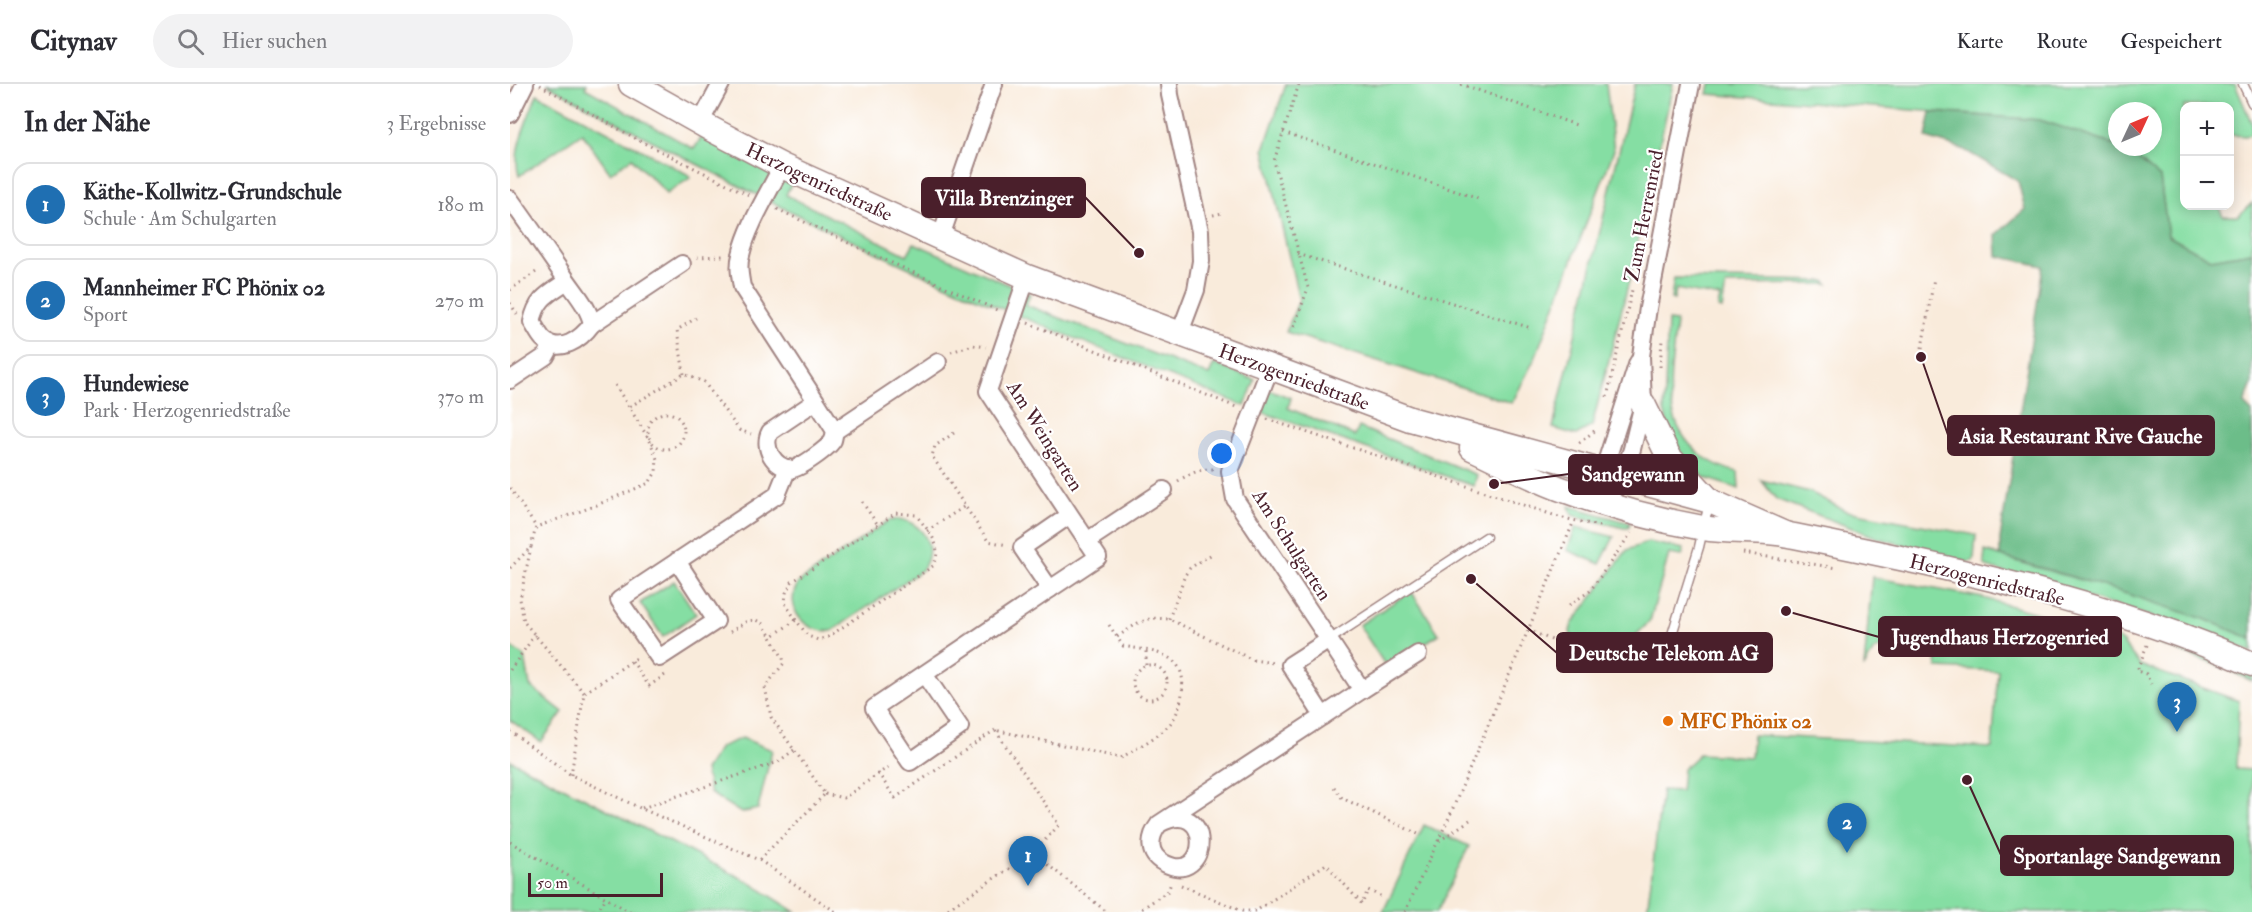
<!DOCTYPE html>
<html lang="de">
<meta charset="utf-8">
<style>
:root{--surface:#fff;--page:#f2f2f3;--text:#2b2b33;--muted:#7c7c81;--line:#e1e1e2;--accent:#1f6fb2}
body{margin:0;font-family:"IM FELL Double Pica",serif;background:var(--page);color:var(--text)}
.controls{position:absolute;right:18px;top:18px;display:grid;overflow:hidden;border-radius:12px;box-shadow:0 3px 15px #0003}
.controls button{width:54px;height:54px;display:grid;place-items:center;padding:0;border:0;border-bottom:2px solid var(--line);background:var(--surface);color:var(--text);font:30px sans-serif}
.compass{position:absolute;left:1598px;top:18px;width:54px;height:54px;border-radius:50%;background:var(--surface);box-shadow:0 3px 15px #0003;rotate:46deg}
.scale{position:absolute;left:18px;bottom:15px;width:135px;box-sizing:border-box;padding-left:6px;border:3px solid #4a1f2b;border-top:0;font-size:16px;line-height:21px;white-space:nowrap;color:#4a1f2b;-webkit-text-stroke:4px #fff;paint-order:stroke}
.you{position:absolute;left:712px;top:370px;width:21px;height:21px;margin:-15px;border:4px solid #fff;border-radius:50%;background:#1a73e8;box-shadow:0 0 0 9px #1a73e833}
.badge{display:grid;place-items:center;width:39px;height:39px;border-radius:50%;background:var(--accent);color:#fff;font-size:20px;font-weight:700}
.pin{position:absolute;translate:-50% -50px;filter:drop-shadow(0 2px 3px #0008)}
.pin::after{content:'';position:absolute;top:32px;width:21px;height:18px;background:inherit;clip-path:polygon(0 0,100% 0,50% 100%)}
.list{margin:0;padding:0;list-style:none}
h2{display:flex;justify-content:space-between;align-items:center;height:78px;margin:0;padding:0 24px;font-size:26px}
h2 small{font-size:20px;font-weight:400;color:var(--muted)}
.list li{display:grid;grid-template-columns:39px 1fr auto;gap:18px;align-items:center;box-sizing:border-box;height:84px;margin:0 12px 12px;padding:0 12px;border:2px solid var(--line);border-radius:18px}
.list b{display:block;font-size:22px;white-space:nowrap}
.list p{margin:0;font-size:20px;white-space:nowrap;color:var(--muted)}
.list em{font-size:20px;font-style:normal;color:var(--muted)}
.icon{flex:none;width:33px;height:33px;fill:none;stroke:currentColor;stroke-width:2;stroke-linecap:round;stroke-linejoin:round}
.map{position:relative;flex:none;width:1742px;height:828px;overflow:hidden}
header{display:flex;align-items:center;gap:36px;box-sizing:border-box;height:84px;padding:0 30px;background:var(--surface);border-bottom:2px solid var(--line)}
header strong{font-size:28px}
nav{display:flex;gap:33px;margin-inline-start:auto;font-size:21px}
.search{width:420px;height:54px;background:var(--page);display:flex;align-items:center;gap:15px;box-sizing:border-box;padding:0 21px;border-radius:33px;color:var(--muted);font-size:22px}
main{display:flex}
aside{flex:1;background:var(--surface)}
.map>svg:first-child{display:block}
.green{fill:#85dea3;stroke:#687e67;stroke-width:1.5}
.forest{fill:#6cbd89;stroke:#5b6e5a;stroke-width:1.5}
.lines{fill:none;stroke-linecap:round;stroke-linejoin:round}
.lane-casing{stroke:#a28583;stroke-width:11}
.street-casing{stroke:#a28583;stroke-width:20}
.secondary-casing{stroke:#a28583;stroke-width:27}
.path{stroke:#a28583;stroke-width:3;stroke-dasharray:1.5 4.5;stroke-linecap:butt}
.lane{stroke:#fff;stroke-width:8}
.street{stroke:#fff;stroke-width:16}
.secondary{stroke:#fff;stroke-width:24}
.food-dot{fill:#e8710a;stroke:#fff;stroke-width:2}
.labels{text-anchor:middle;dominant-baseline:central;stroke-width:4.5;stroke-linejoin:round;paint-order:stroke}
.street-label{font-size:20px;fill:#4a1f2b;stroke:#fff}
.food-label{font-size:20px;font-weight:bold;fill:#c56008;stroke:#fff;text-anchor:start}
.leader{fill:none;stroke:#4a1f2b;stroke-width:2}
.callout-dot{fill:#4a1f2b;stroke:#fff;stroke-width:2}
.callout{fill:#4a1f2b;stroke:#4a1f2b;stroke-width:2}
.callout-label{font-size:21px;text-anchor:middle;font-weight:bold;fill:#fff}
</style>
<header>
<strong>Citynav</strong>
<div class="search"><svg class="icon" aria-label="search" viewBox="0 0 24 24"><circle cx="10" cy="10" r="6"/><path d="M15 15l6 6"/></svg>Hier suchen</div>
<nav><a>Karte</a><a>Route</a><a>Gespeichert</a></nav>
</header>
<main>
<aside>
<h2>In der Nähe<small>3 Ergebnisse</small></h2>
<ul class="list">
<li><span class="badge">1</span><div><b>Käthe-Kollwitz-Grundschule</b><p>Schule · Am Schulgarten</p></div><em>180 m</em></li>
<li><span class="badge">2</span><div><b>Mannheimer FC Phönix 02</b><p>Sport</p></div><em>270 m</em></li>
<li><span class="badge">3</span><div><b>Hundewiese</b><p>Park · Herzogenriedstraße</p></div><em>370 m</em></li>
</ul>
</aside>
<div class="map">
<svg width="1742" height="828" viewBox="0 0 1742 828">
<rect width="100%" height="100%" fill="#fff"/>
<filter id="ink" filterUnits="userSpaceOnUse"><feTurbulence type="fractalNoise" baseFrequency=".0167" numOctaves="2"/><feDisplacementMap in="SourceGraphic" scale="12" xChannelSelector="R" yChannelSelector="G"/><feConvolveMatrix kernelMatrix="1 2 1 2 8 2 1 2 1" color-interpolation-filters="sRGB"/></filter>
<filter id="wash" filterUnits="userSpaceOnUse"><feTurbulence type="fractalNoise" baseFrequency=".008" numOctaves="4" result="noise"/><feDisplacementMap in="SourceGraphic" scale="24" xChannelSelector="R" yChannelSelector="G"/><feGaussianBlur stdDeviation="1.35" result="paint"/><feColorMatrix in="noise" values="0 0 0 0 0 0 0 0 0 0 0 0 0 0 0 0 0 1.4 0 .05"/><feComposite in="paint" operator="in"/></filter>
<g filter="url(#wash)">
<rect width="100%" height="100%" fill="#f9ebdb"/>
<g class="green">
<path d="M37,0H77L75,4L184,65L193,51L282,98L276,111L397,171L404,159L520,210L516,221L699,291L704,280L745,296L735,322C610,272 484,225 363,167C252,115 144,59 37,0Z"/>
<polygon points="776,0 1096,0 1104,66 1025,274 1002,319 776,248 789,216 754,65"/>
<polygon points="1125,0 1163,0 1120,193 1082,342 1066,351 1043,344"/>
<polygon points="1200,0 1725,0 1742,40 1742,50 1736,52 1720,51 1720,22 1674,22 1674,122 1708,122 1713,132 1728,132 1742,119 1742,168 1701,175 1658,152 1650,94 1616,65 1611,63 1643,63 1643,27 1607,27 1607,62 1530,36 1198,10"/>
<path d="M27,10L179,91L180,94L156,110C146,95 133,89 122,74L100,89L72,49L9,92C1,65 18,36 27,10Z"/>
<polygon points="1164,194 1315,197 1318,200 1216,201 1212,225 1208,224 1210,213 1166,205 1164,216 1161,215"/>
<path d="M1158,237L1166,238C1162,287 1147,336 1191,371C1203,380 1214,385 1228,388L1229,405L1195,394L1163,367L1168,362L1158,342L1154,327Z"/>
<polygon points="758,305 781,314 778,324 845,352 849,343 967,391 964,402 749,327"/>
<polygon points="1251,396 1300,408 1336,427 1466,451 1464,474 1463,477 1456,478 1368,454 1266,415"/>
<polygon points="1059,422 1120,439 1118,444 1114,444 1062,431"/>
<path d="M390,435C415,441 427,464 412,486L322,547C295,550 272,523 289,498L378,437Z"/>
<polygon points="1066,443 1104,453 1090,480 1057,466"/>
<polygon points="1138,458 1174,465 1172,472 1159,470 1140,537 1120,557 1067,554 1061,552 1060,547 1062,540 1117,466"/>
<path d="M1475,467C1563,497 1658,514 1742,555V568L1689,547L1476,483L1474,478Z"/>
<polygon points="1362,493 1473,514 1577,543 1600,550 1612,558 1630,581 1729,617 1726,685 1742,686 1742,828 1137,828 1152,706 1171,707 1173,685 1189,670 1241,673 1243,651 1482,664 1488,587 1427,584 1425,562 1407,554 1388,557 1364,566 1354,584"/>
<polygon points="164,497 186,530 153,553 130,519"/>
<polygon points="901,507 929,550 877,584 849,541"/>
<polygon points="1623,544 1742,590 1742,597 1707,581 1632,554 1626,550"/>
<polygon points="0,562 15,573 20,602 53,628 31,658 0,636"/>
<polygon points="232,654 262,666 248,725 231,729 200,709 195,686 210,663"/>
<polygon points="0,676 239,798 286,828 0,828"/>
<polygon points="914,741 959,762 927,828 873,828"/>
</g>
<polygon class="forest" points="1421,28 1530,36 1616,65 1650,94 1658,152 1701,175 1742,168 1742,300 1734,320 1742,328 1742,555 1694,535 1583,499 1490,472 1490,455 1533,182 1487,172 1486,151 1515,125 1508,97 1453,65 1416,54"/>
</g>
<g filter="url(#ink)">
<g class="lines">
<g class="lane-casing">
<g id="lane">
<polyline points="1733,0 1742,19"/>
<polyline points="819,556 976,453"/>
<path d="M1082,566C1106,566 1141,575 1160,557L1189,463L1199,419"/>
</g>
</g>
<g class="street-casing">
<g id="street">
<polyline points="659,0 660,11 690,147 691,177 686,206 669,251"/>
<polyline points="0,30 15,0"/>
<polyline points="190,39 211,0"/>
<path d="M272,82C259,108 237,143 231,171C228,182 230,192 232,203L306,317L260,348C252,363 264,384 282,385C289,385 320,363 323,356C324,353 324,350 325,347L306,317"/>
<path d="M0,115C18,140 36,166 54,192C63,206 79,223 82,240C71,255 50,271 33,255C29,251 26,244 22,238C27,214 38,210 57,197"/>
<polyline points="430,155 484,0"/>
<polyline points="517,193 478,307 560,431 512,464 540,505 588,473 560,431"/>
<polyline points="82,240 172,180"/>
<polyline points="760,284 720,387 725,415 819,556 780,581 813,632 852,606 819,556"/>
<polyline points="0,296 36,272 42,261"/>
<polyline points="325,347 428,278"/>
<polyline points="1093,397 1093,388 1128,278"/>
<polyline points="1095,418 1113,393 1122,365 1133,320 1131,272 1138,224 1181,0"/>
<polyline points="577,457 654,406"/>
<polyline points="167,477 206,537 149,574 109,516 267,411 278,384"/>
<polyline points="414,590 450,643 400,678 364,624 540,505"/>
<polyline points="852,606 908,570"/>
<path d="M649,740C704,710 701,804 654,779C637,770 639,753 649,740L813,632"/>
</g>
</g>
<g class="secondary-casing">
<g id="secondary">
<polyline points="121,0 201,45 272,82 517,193 900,335 1200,417 1275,450"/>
<polyline points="1133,320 1159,373 1200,417"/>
<path d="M962,364C993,378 1024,396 1057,407C1100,423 1147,436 1193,444C1221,449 1251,445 1279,451C1436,483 1595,515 1742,580"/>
</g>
</g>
<g class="path">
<polyline points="951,0 1069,42"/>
<polyline points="30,1 134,59 239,111"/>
<polyline points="773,48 969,115"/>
<polyline points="267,125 362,170 487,226"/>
<polyline points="703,131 712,129"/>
<polyline points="788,170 1021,244"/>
<polyline points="187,173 214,172"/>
<polyline points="0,206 29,186"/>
<polyline points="0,219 7,230"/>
<polyline points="518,239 726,323"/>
<polyline points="784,243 798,204 764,77 789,0"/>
<polyline points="1412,264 1424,194"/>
<polyline points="441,268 463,261 476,263"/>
<polyline points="1150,283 1152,256"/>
<polyline points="174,290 167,246 186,234"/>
<polyline points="105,301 119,323"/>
<polyline points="1097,313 1122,206"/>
<circle cx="156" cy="347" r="18"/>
<polyline points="757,335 1049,433 1094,443"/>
<polyline points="444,349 425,362 422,372 455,422"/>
<polyline points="1069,359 1087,345"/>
<path d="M668,397C679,390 691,384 704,385"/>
<polyline points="0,404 26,443"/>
<polyline points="352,418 368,441"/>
<path d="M386,429L406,431C419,448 434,461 423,482L318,553L308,556L298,552L286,536L275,519L276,509L282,498Z"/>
<polyline points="417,447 455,422 478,457 497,461"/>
<polyline points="21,463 10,515 14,538 74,609"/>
<polyline points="1233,469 1327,484"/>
<polyline points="0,484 21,463 26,443 82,423 139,399 146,388 147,375 140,357 119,323 174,290 194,298 229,346 241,350"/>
<polyline points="1059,521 1080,507 1121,449"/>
<polyline points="659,535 675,491 680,484 702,470"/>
<polyline points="599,541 607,553"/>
<polyline points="1018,546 1044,557"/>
<polyline points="220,548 237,537 246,536 253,540 261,553"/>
<polyline points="1637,561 1627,587 1636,590 1641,600"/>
<polyline points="122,577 139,602 155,591"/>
<polyline points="636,581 636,567"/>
<circle cx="640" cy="598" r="17"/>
<polyline points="0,586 25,551"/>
<polyline points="0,647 61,691 130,724 249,776 326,828"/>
<polyline points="368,689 385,714 485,646"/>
<polyline points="61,691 74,609 128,573"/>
<polyline points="824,703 832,714 908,750"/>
<polyline points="315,710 334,714 381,681"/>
<polyline points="132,724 268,678 284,666"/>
<polyline points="929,757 960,736"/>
<polyline points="0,758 120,828"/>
<path d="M523,769L549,741L485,646L611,674C626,664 645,655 658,642C666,635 671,619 672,609C678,568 644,568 613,562L607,553L628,539L642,534L659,535L743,576L764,579"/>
<polyline points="249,776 315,710 261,633 255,603 274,579 273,574 261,553 286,536"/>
<polyline points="671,801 732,827 746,827 816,780 852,820 858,806 874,814"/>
<polyline points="87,828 96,814"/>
<polyline points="433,828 523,769 597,828"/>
<polyline points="627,828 658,807 661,799"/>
<polyline points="895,828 941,729 1064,437"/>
</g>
<use href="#lane" class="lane"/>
<use href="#street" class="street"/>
<use href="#secondary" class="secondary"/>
</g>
</g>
<circle class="food-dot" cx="1158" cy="637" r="6"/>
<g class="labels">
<g class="street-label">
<text transform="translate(309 98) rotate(25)">Herzogenriedstraße</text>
<text transform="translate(1134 132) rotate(-79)">Zum Herrenried</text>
<text transform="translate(784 293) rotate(20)">Herzogenriedstraße</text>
<text transform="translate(535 352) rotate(58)">Am Weingarten</text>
<text transform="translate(782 461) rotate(57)">Am Schulgarten</text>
<text transform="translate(1477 496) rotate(14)">Herzogenriedstraße</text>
</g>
<g class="food-label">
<text x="1170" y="637">MFC Phönix 02</text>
</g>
</g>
<path class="leader" d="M629 169L575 113M1411 273L1438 351M984 400L1059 390M1276 527L1369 553M961 495L1047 569M1457 696L1491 771"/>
<g class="callout-dot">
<circle cx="629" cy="169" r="6"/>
<circle cx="1411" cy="273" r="6"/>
<circle cx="984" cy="400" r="6"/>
<circle cx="1276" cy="527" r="6"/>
<circle cx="961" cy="495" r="6"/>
<circle cx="1457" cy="696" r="6"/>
</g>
<g class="callout">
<rect x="412" y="94" width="163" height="39" rx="6"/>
<rect x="1438" y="332" width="266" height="39" rx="6"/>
<rect x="1059" y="371" width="128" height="39" rx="6"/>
<rect x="1369" y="533" width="242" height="39" rx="6"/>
<rect x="1047" y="549" width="215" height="39" rx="6"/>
<rect x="1491" y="752" width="232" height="39" rx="6"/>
</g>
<g class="callout-label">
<text x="494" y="121">Villa Brenzinger</text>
<text x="1571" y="359">Asia Restaurant Rive Gauche</text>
<text x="1123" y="397">Sandgewann</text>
<text x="1490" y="560">Jugendhaus Herzogenried</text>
<text x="1154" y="576">Deutsche Telekom AG</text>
<text x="1607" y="779">Sportanlage Sandgewann</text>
</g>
</svg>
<div class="controls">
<button>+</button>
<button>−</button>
</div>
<svg class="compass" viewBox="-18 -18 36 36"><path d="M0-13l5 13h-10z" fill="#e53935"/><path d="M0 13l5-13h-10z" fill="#7c7c81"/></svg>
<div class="scale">50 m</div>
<div class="you"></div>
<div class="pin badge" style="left:518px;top:802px">1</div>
<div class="pin badge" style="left:1337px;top:769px">2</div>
<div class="pin badge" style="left:1667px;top:648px">3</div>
</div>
</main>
